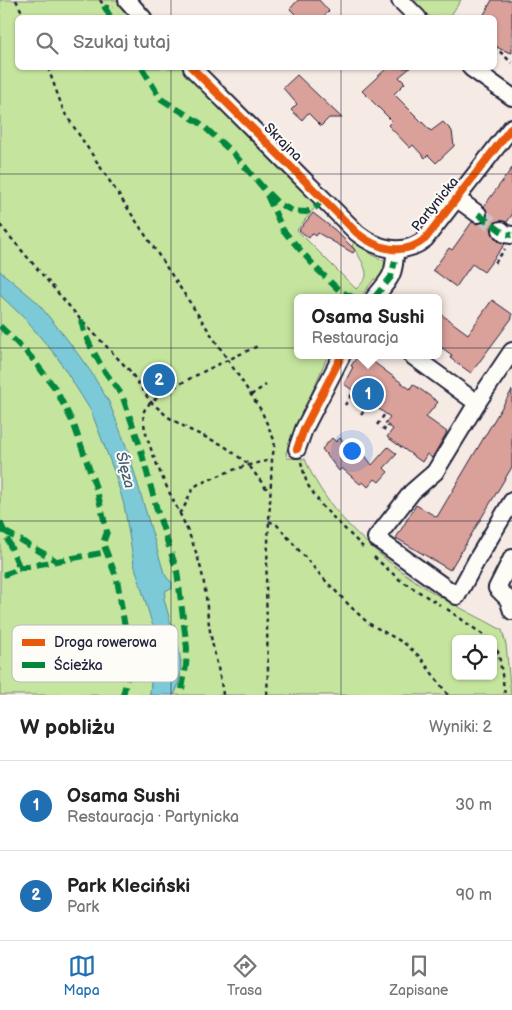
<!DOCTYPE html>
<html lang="pl">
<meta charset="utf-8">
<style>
:root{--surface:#fff;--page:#f2f2f2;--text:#222;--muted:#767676;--line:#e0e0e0;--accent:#1f6fb2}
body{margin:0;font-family:"Balsamiq Sans",sans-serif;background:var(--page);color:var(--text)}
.controls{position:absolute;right:15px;bottom:15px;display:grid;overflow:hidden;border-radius:8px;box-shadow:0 1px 4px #0004}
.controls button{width:45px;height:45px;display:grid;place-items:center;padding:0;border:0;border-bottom:1px solid var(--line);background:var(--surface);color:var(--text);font:25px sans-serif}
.you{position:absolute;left:351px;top:450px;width:18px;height:18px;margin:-12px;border:4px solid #fff;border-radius:50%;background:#1a73e8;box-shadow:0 0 0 8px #1a73e833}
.badge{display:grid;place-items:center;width:32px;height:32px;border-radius:50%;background:var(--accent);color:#fff;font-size:16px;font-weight:700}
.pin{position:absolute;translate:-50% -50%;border:2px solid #fff;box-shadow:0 1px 5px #0006}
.popup{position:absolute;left:294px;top:294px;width:148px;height:65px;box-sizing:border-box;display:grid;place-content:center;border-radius:8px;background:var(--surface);filter:drop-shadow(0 1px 4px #0005);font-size:16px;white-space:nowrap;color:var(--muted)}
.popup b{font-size:19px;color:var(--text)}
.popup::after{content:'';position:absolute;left:50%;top:100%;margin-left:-10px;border:10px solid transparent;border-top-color:var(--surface)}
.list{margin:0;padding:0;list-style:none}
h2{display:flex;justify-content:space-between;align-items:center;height:65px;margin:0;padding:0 20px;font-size:21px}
h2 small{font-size:16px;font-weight:400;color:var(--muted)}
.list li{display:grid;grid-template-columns:32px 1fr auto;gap:15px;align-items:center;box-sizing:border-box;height:90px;padding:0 20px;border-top:1px solid var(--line)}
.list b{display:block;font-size:19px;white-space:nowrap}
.list p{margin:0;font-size:16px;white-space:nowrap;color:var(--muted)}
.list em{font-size:16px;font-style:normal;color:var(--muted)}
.icon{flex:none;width:28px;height:28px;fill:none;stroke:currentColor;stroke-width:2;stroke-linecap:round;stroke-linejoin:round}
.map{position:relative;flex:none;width:512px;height:695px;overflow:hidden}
.search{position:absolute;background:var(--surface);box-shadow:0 1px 4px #0004;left:15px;right:15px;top:15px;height:55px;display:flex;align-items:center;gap:12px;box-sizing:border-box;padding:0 18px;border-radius:8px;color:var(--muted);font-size:19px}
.sheet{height:245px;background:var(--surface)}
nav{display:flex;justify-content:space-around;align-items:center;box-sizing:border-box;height:70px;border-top:1px solid var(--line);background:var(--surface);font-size:14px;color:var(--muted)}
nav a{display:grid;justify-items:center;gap:2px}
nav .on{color:var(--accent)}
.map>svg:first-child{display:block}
.green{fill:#c5e59e;stroke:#74846c;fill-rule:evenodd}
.water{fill:#7bcad7;stroke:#578799}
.building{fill:#daa09a;stroke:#22223b}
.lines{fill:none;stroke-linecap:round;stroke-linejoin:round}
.minor-tunnel{stroke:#ccc2c2;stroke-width:16;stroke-dasharray:16 8;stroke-linecap:butt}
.minor-casing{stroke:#22223b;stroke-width:20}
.path{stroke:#22223b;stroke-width:2.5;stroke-dasharray:4 4;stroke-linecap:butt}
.minor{stroke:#fdfcf7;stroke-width:16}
.quiet{stroke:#00873e;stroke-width:6;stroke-dasharray:12 6;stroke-linecap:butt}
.cycleway-casing{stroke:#fdfcf7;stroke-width:11}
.cycleway{stroke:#e8590c;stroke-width:8}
.grid{fill:none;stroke:#22223b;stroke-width:1;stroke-opacity:0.55}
.labels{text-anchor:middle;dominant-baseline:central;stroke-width:4;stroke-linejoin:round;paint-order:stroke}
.street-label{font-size:14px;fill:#22223b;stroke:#fdfcf7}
.water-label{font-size:15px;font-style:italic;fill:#415d72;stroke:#fdfcf7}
.key{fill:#fdfcf7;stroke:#bbbbbf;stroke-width:1}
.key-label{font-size:14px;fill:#22223b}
</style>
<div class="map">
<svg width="512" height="695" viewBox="0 0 512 695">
<rect width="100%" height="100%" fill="#f6eae4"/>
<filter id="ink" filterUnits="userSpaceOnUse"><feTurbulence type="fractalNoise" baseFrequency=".02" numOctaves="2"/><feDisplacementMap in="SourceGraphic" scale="10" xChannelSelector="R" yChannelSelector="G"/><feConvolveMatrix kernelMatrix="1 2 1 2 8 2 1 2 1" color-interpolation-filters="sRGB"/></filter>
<g filter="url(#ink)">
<g class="green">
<path d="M0,0H119L134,17L18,18V68H181L317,205L297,230L356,289C359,286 365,281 366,276C367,267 357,253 352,246L354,242L373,255L388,263L381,279H374L360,298H298V355H328L286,453L287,458L305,459C327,515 382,560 432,592C455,606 479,617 502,630L506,645L511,695H174L180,681L181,660L153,664L150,695H0ZM456,639H493V676H456Z"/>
<polygon points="411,0 461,0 449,18 430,17"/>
</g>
<path class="water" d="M0,271L36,301L67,339L91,372L109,402L128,451L164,573L168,579L172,582V589L166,590L164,599L171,624L174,625C179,649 186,672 174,695H150L155,633L134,564L124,505L115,474L91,411L57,357L25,319L0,295Z"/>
<g class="building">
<polygon points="298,0 319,0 329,11 322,18 299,18 290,9"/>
<polygon points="492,0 512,0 512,53 500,49 494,44 494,18 482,18"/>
<polygon points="387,68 410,68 399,77 405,83 394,94 431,131 443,122 452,131 454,146 436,163 428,155 425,158 413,145 410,148 388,125 392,121 362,91"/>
<polygon points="297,75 342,118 329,118 321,126 308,113 302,120 291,110 297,104 283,88"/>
<polygon points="512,168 512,215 507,222 498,221 494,223 491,228 494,237 498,241 505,244 484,272 472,264 456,287 433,270 449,248 452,250 472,222 477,224 486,220 488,215 484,206"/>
<polygon points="313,213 335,230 355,250 353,253 318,233 316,236 312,233 309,238 299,230"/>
<polygon points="492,300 512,314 512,318 471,373 450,358 452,355 438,345 438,312 468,334"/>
<polygon points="358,355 364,355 410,389 413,384 438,402 426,417 447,432 432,458 427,454 422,462 387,437 393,429 385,423 390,417 344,384 353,367 351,366"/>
<polygon points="512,390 512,467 450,570 396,538 416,505 437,517"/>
<polygon points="332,438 336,442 340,438 355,452 359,447 372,465 388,447 397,454 384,468 388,472 379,482 375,479 368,487 363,482 360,484 342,468 339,471 322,449"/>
</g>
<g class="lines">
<polyline class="minor-tunnel" points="478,214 501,230"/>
<g class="minor-casing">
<g id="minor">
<polyline points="127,0 143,18"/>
<polyline points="400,0 418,18"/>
<path d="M192,68L357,233C377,249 403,257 425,239L512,127"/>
<polyline points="471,68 512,97"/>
<polyline points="456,198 478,214"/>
<polyline points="501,230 505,234 512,235"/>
<path d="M374,298C390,279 395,275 395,250"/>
<polyline points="411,355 477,403 435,472 412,492 376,538 457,596 479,556 512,501"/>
<polyline points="477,403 512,351"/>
<polyline points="297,449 304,429 342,355"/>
<polyline points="512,558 497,588 508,599 512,611"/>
</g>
</g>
<g class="path">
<polyline points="16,0 25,18"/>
<polyline points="100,0 104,6 113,7"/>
<polyline points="494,46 512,63"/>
<polyline points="48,68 64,112 261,410 275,442 272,460 266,584 268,670 267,695"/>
<polyline points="0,225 81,320 130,371 150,401 168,417 190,430 223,445 248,464 265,487 270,491"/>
<polyline points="495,263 505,249"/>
<polyline points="251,395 266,385"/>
<polyline points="345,405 354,391"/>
<polyline points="361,415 370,403"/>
<polyline points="377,425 385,414"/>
<polyline points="382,428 386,430 388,426"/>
<polyline points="301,462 307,484 322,506 363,547"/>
<path d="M179,513C188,506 187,494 195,487C198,483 205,482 209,480C230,470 249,464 272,460"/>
<polyline points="269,521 277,525 323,578 351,607 368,623 404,643 420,657 448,695"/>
<polyline points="374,557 400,580 440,605"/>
<polyline points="447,609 489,639"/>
<polyline points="493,643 499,654 505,695"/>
<path d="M223,695C220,671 212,648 209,624C207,613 207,602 205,590C201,560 189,531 175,504C167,488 136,424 145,409C154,392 239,355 260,345"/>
</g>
<use href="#minor" class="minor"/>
<g class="quiet">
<polyline points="104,6 111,18"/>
<polyline points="142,68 161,99 200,123 234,154 265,190 279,204 293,211 306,212 315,208 323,200"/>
<polyline points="267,195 283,230 317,269 341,292 355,298"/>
<polyline points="478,214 505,234 512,235"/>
<polyline points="374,298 391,277 395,261"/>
<polyline points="81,320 84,332 91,347 103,369 122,395 139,443 157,510 177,571 187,648 186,666 181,695"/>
<polyline points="0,326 31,357 55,388 74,425 97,491 107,532 103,543 117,579 131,664 123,695"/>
<polyline points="0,522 18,564 18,568 14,571 0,576"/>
<polyline points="4,531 55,560"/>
<polyline points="18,568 107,552"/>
</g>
<g class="cycleway-casing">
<g id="cycleway">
<path d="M192,68L357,233C377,249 403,257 425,239L512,127"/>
<polyline points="297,449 304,429 342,355"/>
</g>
</g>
<use href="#cycleway" class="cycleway"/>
</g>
</g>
<path class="grid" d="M171,0V18M341,0V18M171,68V695M341,68V695M0,174H512M0,348H512M0,521H512"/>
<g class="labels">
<g class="street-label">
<text transform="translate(283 142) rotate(45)">Skrajna</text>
<text transform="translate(435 204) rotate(-51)">Partynicka</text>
</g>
<g class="water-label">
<text transform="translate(125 470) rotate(75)">Ślęza</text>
</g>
</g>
<rect x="12" y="625" width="166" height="57" rx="8" class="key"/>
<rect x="22" y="639" width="23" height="7" fill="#e8590c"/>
<rect x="22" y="662" width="23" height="6" fill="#00873e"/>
<g class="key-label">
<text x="54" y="647">Droga rowerowa</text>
<text x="54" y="670">Ścieżka</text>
</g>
</svg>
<div class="controls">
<button><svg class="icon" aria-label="locate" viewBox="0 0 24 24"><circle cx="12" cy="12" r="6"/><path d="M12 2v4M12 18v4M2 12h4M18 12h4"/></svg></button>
</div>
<div class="you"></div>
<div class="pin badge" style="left:368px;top:394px">1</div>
<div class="popup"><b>Osama Sushi</b>Restauracja</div>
<div class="pin badge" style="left:159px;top:380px">2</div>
<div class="search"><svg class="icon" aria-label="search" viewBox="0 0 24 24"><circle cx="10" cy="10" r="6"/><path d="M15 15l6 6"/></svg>Szukaj tutaj</div>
</div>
<section class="sheet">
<h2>W pobliżu<small>Wyniki: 2</small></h2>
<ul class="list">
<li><span class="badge">1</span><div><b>Osama Sushi</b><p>Restauracja · Partynicka</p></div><em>30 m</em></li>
<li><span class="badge">2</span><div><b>Park Kleciński</b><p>Park</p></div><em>90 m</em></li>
</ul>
</section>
<nav>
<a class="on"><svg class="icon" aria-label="map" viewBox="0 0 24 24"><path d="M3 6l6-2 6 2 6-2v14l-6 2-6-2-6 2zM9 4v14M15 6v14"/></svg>Mapa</a>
<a><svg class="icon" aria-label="directions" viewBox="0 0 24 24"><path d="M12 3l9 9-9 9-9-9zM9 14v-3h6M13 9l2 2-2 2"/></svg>Trasa</a>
<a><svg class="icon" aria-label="saved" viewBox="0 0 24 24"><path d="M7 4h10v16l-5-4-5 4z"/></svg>Zapisane</a>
</nav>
